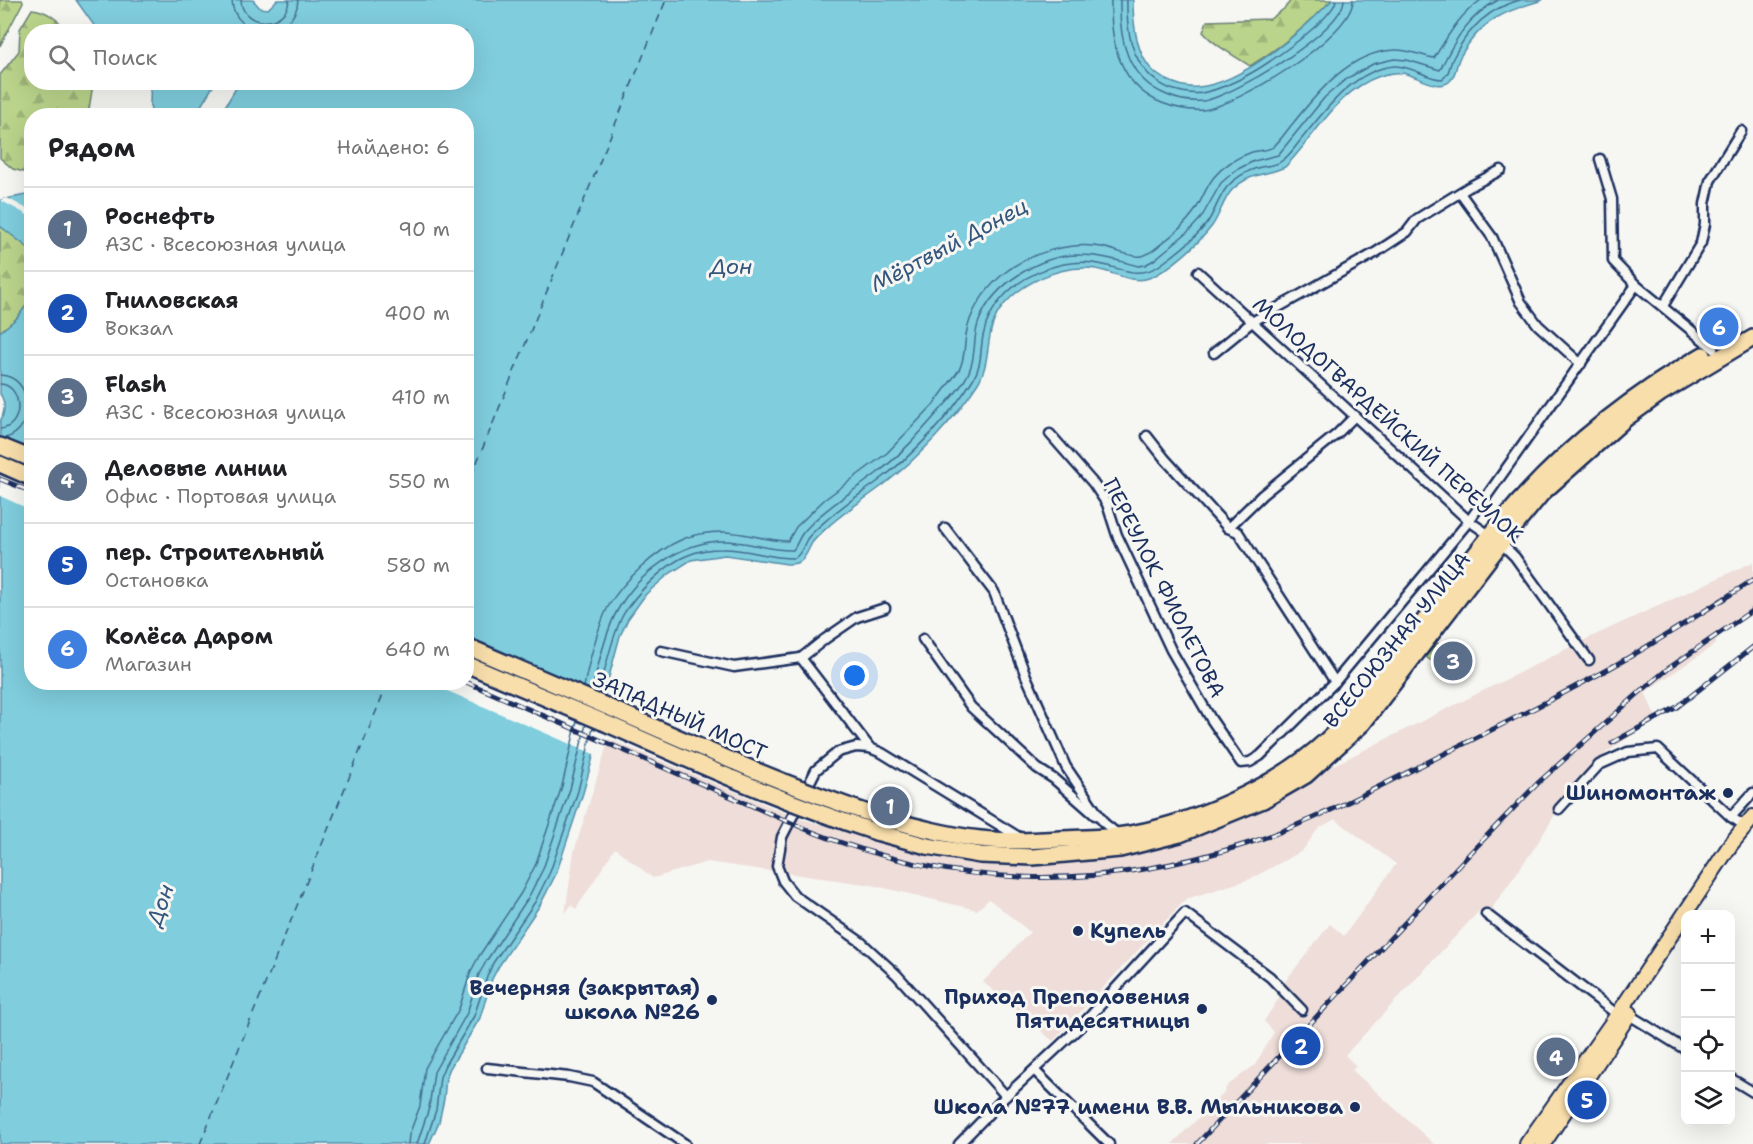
<!DOCTYPE html>
<html lang="ru">
<meta charset="utf-8">
<style>
:root{--surface:#fff;--page:#f6f6f6;--text:#202124;--muted:#757577;--line:#e0e0e0;--accent:#1a73e8}
body{margin:0;font-family:"Shantell Sans",sans-serif;background:var(--page);color:var(--text)}
.controls{position:absolute;right:18px;bottom:18px;display:grid;overflow:hidden;border-radius:12px;box-shadow:0 6px 24px #0002}
.controls button{width:54px;height:54px;display:grid;place-items:center;padding:0;border:0;border-bottom:2px solid var(--line);background:var(--surface);color:var(--text);font:30px sans-serif}
.you{position:absolute;left:855px;top:676px;width:21px;height:21px;margin:-15px;border:4px solid #fff;border-radius:50%;background:#1a73e8;box-shadow:0 0 0 9px #1a73e833}
.badge{display:grid;place-items:center;width:39px;height:39px;border-radius:50%;background:var(--accent);color:#fff;font-size:20px;font-weight:700}
.pin{position:absolute;translate:-50% -50%;border:3px solid #fff;box-shadow:0 2px 6px #0006}
.list{margin:0;padding:0;list-style:none}
h2{display:flex;justify-content:space-between;align-items:center;height:78px;margin:0;padding:0 24px;font-size:26px}
h2 small{font-size:20px;font-weight:400;color:var(--muted)}
.list li{display:grid;grid-template-columns:39px 1fr auto;gap:18px;align-items:center;box-sizing:border-box;height:84px;padding:0 24px;border-top:2px solid var(--line)}
.list b{display:block;font-size:22px;white-space:nowrap}
.list p{margin:0;font-size:20px;white-space:nowrap;color:var(--muted)}
.list em{font-size:20px;font-style:normal;color:var(--muted)}
.icon{flex:none;width:33px;height:33px;fill:none;stroke:currentColor;stroke-width:2;stroke-linecap:round;stroke-linejoin:round}
.map{position:relative;flex:none;width:1753px;height:1144px;overflow:hidden}
.search{position:absolute;background:var(--surface);box-shadow:0 6px 24px #0002;left:24px;top:24px;width:450px;height:66px;display:flex;align-items:center;gap:15px;box-sizing:border-box;padding:0 21px;border-radius:24px;color:var(--muted);font-size:22px}
.panel{position:absolute;background:var(--surface);box-shadow:0 6px 24px #0002;left:24px;top:108px;width:450px;height:582px;border-radius:24px}
.map>svg:first-child{display:block}
.built{fill:#eeddd8}
.grass{fill:url(#grass-dots);stroke:#6a8274;stroke-width:1.5}
.forest{fill:url(#forest-firs);stroke:#6a8274;stroke-width:1.5}
.water{fill:#7fcddd;stroke:#578eaa;stroke-width:1.5}
.pier{fill:#f6f6f2}
.lines{fill:none;stroke-linecap:round;stroke-linejoin:round}
.shore{stroke:#436e91;stroke-width:1.5}
.ferry{stroke:#34567e;stroke-width:1.5;stroke-dasharray:8 6;stroke-linecap:butt}
.street-casing{stroke:#1b2f5e;stroke-width:13}
.primary-casing{stroke:#1b2f5e;stroke-width:18}
.highway-casing{stroke:#1b2f5e;stroke-width:20}
.street{stroke:#f6f6f2;stroke-width:8}
.primary{stroke:#f8deab;stroke-width:14}
.highway{stroke:#f8deab;stroke-width:15}
.rail-casing{stroke:#1b2f5e;stroke-width:5}
.rail{stroke:#f6f6f2;stroke-width:3;stroke-dasharray:9;stroke-linecap:butt}
.highway-bridge-casing{stroke:#1b2f5e;stroke-width:20;stroke-linecap:butt}
.highway-bridge{stroke:#f8deab;stroke-width:15}
.poi-dot{fill:#1b2f5e;stroke:#f6f6f2;stroke-width:2}
.labels{text-anchor:middle;dominant-baseline:central;stroke-width:6;stroke-linejoin:round;paint-order:stroke}
.street-label{font-size:21px;fill:#1b2f5e;stroke:#f6f6f2}
.poi-label{font-size:21px;font-weight:bold;fill:#1b2f5e;stroke:#f6f6f2;text-anchor:end}
.water-label{font-size:22px;font-style:italic;fill:#34567e;stroke:#f6f6f2}
</style>
<div class="map">
<svg width="1753" height="1144" viewBox="0 0 1753 1144">
<defs>
<pattern id="grass-dots" width="8" height="8" patternUnits="userSpaceOnUse" patternTransform="scale(1.5)"><rect width="8" height="8" fill="#bad48b"/><path d="M2 2h.1M6 6h.1" fill="none" stroke="#9fb67a" stroke-width="1.8" stroke-linecap="round"/></pattern>
<pattern id="forest-firs" width="22" height="20" patternUnits="userSpaceOnUse" patternTransform="scale(1.5)"><rect width="22" height="20" fill="#bad48b"/><path d="M5 1l3.5 6h-7zM16 11l3.5 6h-7z" fill="#9fb67a"/></pattern>
</defs>
<rect width="100%" height="100%" fill="#f6f6f2"/>
<filter id="ink" filterUnits="userSpaceOnUse"><feTurbulence type="fractalNoise" baseFrequency=".0167" numOctaves="2"/><feDisplacementMap in="SourceGraphic" scale="12" xChannelSelector="R" yChannelSelector="G"/><feConvolveMatrix kernelMatrix="1 2 1 2 8 2 1 2 1" color-interpolation-filters="sRGB"/></filter>
<g filter="url(#ink)">
<polygon class="built" points="1753,562 1753,613 1716,638 1716,644 1645,692 1656,718 1606,753 1564,800 1535,847 1494,905 1490,919 1479,911 1345,1055 1356,1066 1352,1070 1434,1144 1172,1144 1224,1093 1227,1086 1255,1065 1274,1032 1264,1021 1279,998 1280,988 1330,924 1344,936 1396,864 1335,819 1318,829 1302,851 1250,879 1186,899 1053,1041 983,982 1030,932 989,899 977,910 872,885 707,862 653,878 615,848 576,909 571,905 565,914 574,852 609,739 797,818 919,851 1133,852 1184,842 1271,804 1324,770 1593,636"/>
<polygon class="grass" points="1437,643 1447,650 1436,664 1426,657"/>
<g class="forest">
<polygon points="0,0 22,0 23,2 0,46"/>
<path d="M1291,0H1332C1307,26 1281,47 1250,66C1234,55 1216,47 1203,32L1207,21L1270,19L1285,8Z"/>
<path d="M32,9C46,10 59,20 67,31L32,32V82H92L93,84L88,115L32,116L31,174L13,169L0,158V75L19,51L20,29Z"/>
<polygon points="0,226 32,250 31,299 17,318 0,332"/>
</g>
<g class="water">
<path d="M76,0H253L260,8L268,9L277,0H1133C1133,29 1137,68 1167,80C1177,85 1187,88 1198,87C1242,84 1303,30 1332,0H1543C1504,11 1481,20 1460,57C1456,64 1456,77 1449,82C1437,91 1416,75 1402,73C1395,72 1387,74 1380,76C1336,91 1316,136 1285,167C1265,176 1251,172 1232,190C1223,200 1220,215 1212,226C1199,243 1170,270 1149,278C1133,284 1113,272 1096,269C1062,264 1020,282 1000,310C984,332 992,361 978,383C954,420 920,456 886,483C868,497 848,509 831,524C825,530 817,536 812,543C804,557 805,564 787,564L725,555L691,560L669,574L646,594L628,619L620,636L607,684L593,757L583,793L556,874L540,905L499,966L492,979L480,1018L450,1068L446,1078L444,1099L439,1122L429,1144H0V421C5,413 6,402 0,394V332L17,318L31,299L32,682H466V116L220,115L239,83L466,82V32L98,31Z"/>
<path d="M148,83H215L199,109L193,116L153,115C146,103 154,94 148,83Z"/>
<polygon points="31,194 31,250 0,226 0,200"/>
</g>
<g class="pier">
<polygon points="7,198 31,211 31,217 0,200"/>
<polygon points="0,438 31,452 31,510 0,496"/>
<polygon points="467,638 608,699 596,755 429,683 466,682"/>
</g>
<g class="lines">
<g class="shore">
<path d="M232,0C233,40 296,40 298,0"/>
<path d="M241,0C242,29 287,28 289,0"/>
<path d="M1111,0C1110,42 1120,86 1162,103C1175,108 1189,111 1203,110C1238,105 1352,37 1353,0"/>
<path d="M1120,0C1119,40 1127,79 1167,95C1178,100 1191,102 1203,101C1233,96 1342,32 1344,0"/>
<path d="M1127,0C1126,36 1134,74 1171,89C1181,92 1192,95 1202,93C1237,86 1272,61 1299,40C1309,32 1335,12 1336,0"/>
<path d="M0,375C34,376 36,431 5,438"/>
<path d="M0,384C24,385 24,428 0,429"/>
<path d="M584,687C588,665 598,626 608,607C622,582 656,550 683,539C695,534 710,532 723,532C745,532 766,541 788,541L796,527L824,500L887,453L934,404L959,370C965,359 964,347 966,335C970,310 985,290 1003,274C1029,253 1070,241 1102,247C1112,249 1133,258 1142,256C1148,255 1156,248 1161,244C1173,235 1185,225 1194,212C1202,201 1205,188 1214,177C1223,166 1238,157 1252,152C1259,150 1267,151 1273,147C1281,140 1287,130 1294,122C1319,91 1350,52 1394,50C1408,49 1421,56 1434,58C1449,35 1457,17 1481,0"/>
<path d="M592,690C597,669 606,630 617,611C638,574 680,541 724,541C747,541 770,551 793,550C797,545 798,540 802,534C805,530 810,525 814,521C833,503 855,490 876,474C900,456 920,433 940,410C951,398 967,382 971,366C976,351 973,335 979,321C993,284 1041,254 1080,255C1100,255 1119,261 1138,266L1145,265L1154,260L1190,230L1201,218L1221,183L1236,170L1254,161L1278,155L1325,97L1346,79L1373,64L1394,59L1407,60L1440,70C1454,41 1468,16 1498,0"/>
<path d="M599,693C604,672 613,633 623,615C635,594 667,562 691,554C701,550 712,549 722,549C747,548 770,559 795,558C802,553 803,546 807,539C813,531 822,524 830,517C846,503 864,492 881,479C914,454 951,415 973,379C982,366 980,351 983,336C986,321 993,307 1004,296C1026,272 1067,257 1099,264C1122,268 1138,280 1160,265C1177,253 1194,240 1207,223C1215,212 1218,198 1227,187C1234,179 1246,171 1257,168C1266,165 1275,167 1283,160C1291,154 1297,144 1304,136C1327,108 1354,70 1394,66C1411,65 1427,79 1442,79C1450,74 1449,66 1453,58C1467,30 1489,8 1520,0"/>
<polyline points="408,1144 409,1135 420,1106 425,1068 459,1009 471,971 479,956 521,893 535,866 562,786 577,721"/>
<polyline points="417,1144 429,1108 434,1072 467,1013 479,974 487,960 528,898 543,869 570,789 586,724"/>
<polyline points="425,1144 436,1110 440,1077 445,1065 474,1016 487,977 493,963 535,902 550,872 578,791 593,727"/>
</g>
<g class="ferry">
<polyline points="466,489 666,0"/>
<polyline points="200,1144 388,682"/>
</g>
<g class="street-casing">
<g id="street">
<polyline points="1600,159 1612,199 1613,261 1636,285 1714,349"/>
<polyline points="1460,193 1492,237 1521,302 1538,325 1581,364"/>
<polyline points="1198,272 1469,521 1501,543 1515,557 1589,660"/>
<polyline points="1663,306 1701,243 1705,224 1705,204 1710,181 1741,131"/>
<polyline points="1214,353 1252,322 1375,253 1407,232 1417,219 1469,187 1501,170"/>
<polyline points="1050,434 1093,483 1107,504 1117,535 1171,650 1211,719 1241,763 1250,762 1260,756 1335,682 1469,521 1636,285"/>
<polyline points="1147,436 1165,459 1228,528 1238,532 1335,682"/>
<polyline points="945,528 994,592 1026,676 1066,767 1104,823 1119,835"/>
<polyline points="1228,528 1262,495 1337,434 1354,417"/>
<polyline points="923,639 971,707 1037,768 1054,779 1095,815"/>
<polyline points="661,651 734,667 801,658 825,639 857,617 885,608"/>
<polyline points="801,658 870,748"/>
<polyline points="1559,809 1599,765 1628,752 1658,749 1731,817 1745,826"/>
<polyline points="1731,817 1753,793"/>
<polyline points="1486,914 1618,1015"/>
<polyline points="1626,1013 1686,1050"/>
<polyline points="487,1068 569,1077 593,1082 685,1144"/>
<polyline points="1035,1071 1109,1144"/>
<polyline points="1730,1078 1753,1092"/>
<polyline points="1006,1096 897,975 861,942 795,896 783,881 777,866 782,837 816,770 838,752 856,747 870,748 882,753 1022,839"/>
<polyline points="959,1144 1006,1096 1083,1024 1185,913 1270,977 1302,1010"/>
</g>
</g>
<g class="primary-casing">
<g id="primary">
<polyline points="1527,1144 1621,1010 1731,844 1753,817"/>
<polyline points="1543,1144 1630,1013"/>
</g>
</g>
<g class="highway-casing">
<g id="highway">
<polyline points="0,446 32,459"/>
<polyline points="0,464 32,478"/>
<polyline points="466,646 608,707"/>
<polyline points="466,664 603,722"/>
<path d="M880,817C913,826 946,835 980,839C1007,842 1034,841 1061,839C1080,838 1099,838 1117,836C1187,827 1277,787 1328,739C1353,716 1373,688 1393,661C1426,619 1457,577 1490,536C1548,463 1622,401 1703,355"/>
<polyline points="876,832 927,846 980,855 1033,857 1120,849 1180,834 1263,800 1306,775 1363,723 1501,543 1542,493 1625,419 1661,393 1753,338"/>
</g>
</g>
<use href="#street" class="street"/>
<use href="#primary" class="primary"/>
<use href="#highway" class="highway"/>
<g class="rail-casing">
<g id="rail">
<polyline points="0,479 32,492"/>
<path d="M466,682L810,831C955,889 1098,892 1246,844C1315,822 1381,785 1446,753C1501,725 1556,698 1610,668C1659,641 1706,610 1753,580"/>
<polyline points="1612,743 1677,707 1753,647"/>
<polyline points="1197,1144 1476,847 1539,782 1640,692 1669,668 1753,610"/>
</g>
</g>
<use href="#rail" class="rail"/>
<g class="highway-bridge-casing">
<g id="highway-bridge">
<path d="M608,707C699,747 786,786 880,817"/>
<path d="M603,722C693,762 782,802 876,832"/>
</g>
</g>
<use href="#highway-bridge" class="highway-bridge"/>
</g>
</g>
<g class="poi-dot">
<circle cx="1728" cy="793" r="6"/>
<circle cx="1078" cy="931" r="6"/>
<circle cx="712" cy="1000" r="6"/>
<circle cx="1202" cy="1009" r="6"/>
<circle cx="1355" cy="1107" r="6"/>
</g>
<g class="labels">
<g class="street-label">
<text transform="translate(1388 420) rotate(42)">МОЛОДОГВАРДЕЙСКИЙ ПЕРЕУЛОК</text>
<text transform="translate(1164 588) rotate(63)">ПЕРЕУЛОК ФИОЛЕТОВА</text>
<text transform="translate(1397 640) rotate(-51)">ВСЕСОЮЗНАЯ УЛИЦА</text>
<text transform="translate(680 716) rotate(24)">ЗАПАДНЫЙ МОСТ</text>
</g>
<g class="poi-label">
<text x="1716" y="793">Шиномонтаж</text>
<text x="1090" y="931" text-anchor="start">Купель</text>
<text x="700" y="988">Вечерняя (закрытая)<tspan x="700" dy="24">школа №26</tspan></text>
<text x="1190" y="997">Приход Преполовения<tspan x="1190" dy="24">Пятидесятницы</tspan></text>
<text x="1343" y="1107">Школа №77 имени В.В. Мыльникова</text>
</g>
<g class="water-label">
<text transform="translate(949 245) rotate(-28)">Мёртвый Донец</text>
<text x="731" y="266">Дон</text>
<text transform="translate(160 905) rotate(-71)">Дон</text>
</g>
</g>
</svg>
<div class="controls">
<button>+</button>
<button>−</button>
<button><svg class="icon" aria-label="locate" viewBox="0 0 24 24"><circle cx="12" cy="12" r="6"/><path d="M12 2v4M12 18v4M2 12h4M18 12h4"/></svg></button>
<button><svg class="icon" aria-label="layers" viewBox="0 0 24 24"><path d="M12 4l9 5-9 5-9-5zM3 14l9 5 9-5"/></svg></button>
</div>
<div class="you"></div>
<div class="pin badge" style="left:890px;top:806px;background:#5c6f8a">1</div>
<div class="pin badge" style="left:1301px;top:1046px;background:#1a4fb4">2</div>
<div class="pin badge" style="left:1453px;top:661px;background:#5c6f8a">3</div>
<div class="pin badge" style="left:1556px;top:1057px;background:#5c6f8a">4</div>
<div class="pin badge" style="left:1587px;top:1100px;background:#1a4fb4">5</div>
<div class="pin badge" style="left:1719px;top:327px;background:#3f7fe0">6</div>
<div class="search"><svg class="icon" aria-label="search" viewBox="0 0 24 24"><circle cx="10" cy="10" r="6"/><path d="M15 15l6 6"/></svg>Поиск</div>
<section class="panel">
<h2>Рядом<small>Найдено: 6</small></h2>
<ul class="list">
<li><span class="badge" style="background:#5c6f8a">1</span><div><b>Роснефть</b><p>АЗС · Всесоюзная улица</p></div><em>90 m</em></li>
<li><span class="badge" style="background:#1a4fb4">2</span><div><b>Гниловская</b><p>Вокзал</p></div><em>400 m</em></li>
<li><span class="badge" style="background:#5c6f8a">3</span><div><b>Flash</b><p>АЗС · Всесоюзная улица</p></div><em>410 m</em></li>
<li><span class="badge" style="background:#5c6f8a">4</span><div><b>Деловые линии</b><p>Офис · Портовая улица</p></div><em>550 m</em></li>
<li><span class="badge" style="background:#1a4fb4">5</span><div><b>пер. Строительный</b><p>Остановка</p></div><em>580 m</em></li>
<li><span class="badge" style="background:#3f7fe0">6</span><div><b>Колёса Даром</b><p>Магазин</p></div><em>640 m</em></li>
</ul>
</section>
</div>
